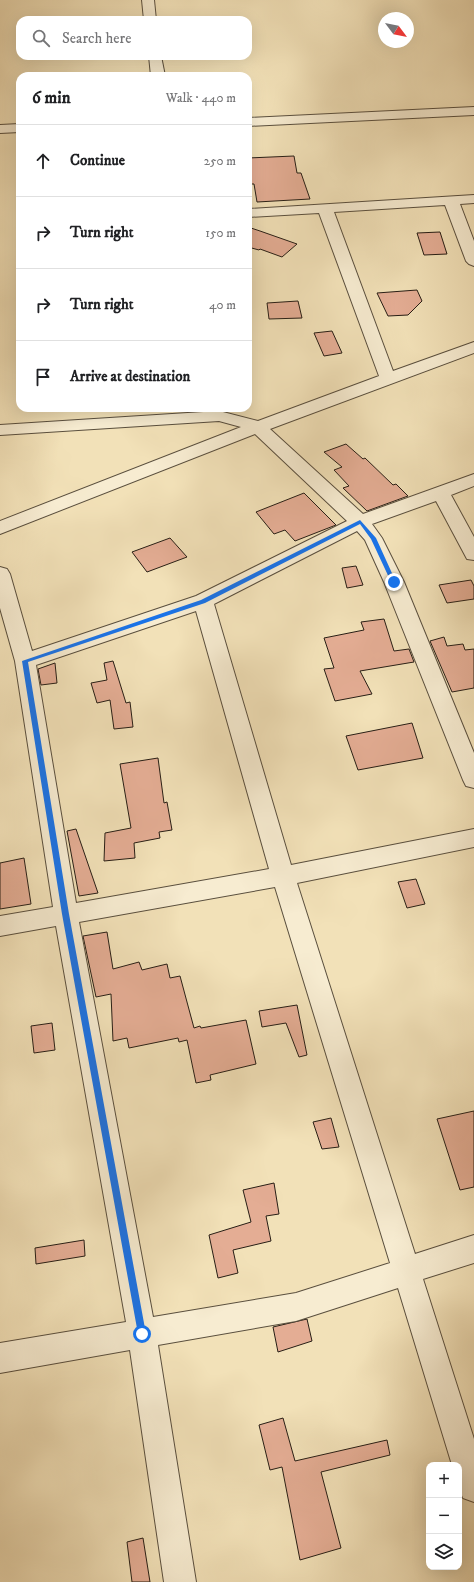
<!DOCTYPE html>
<meta charset="utf-8">
<style>
:root{--surface:#fff;--page:#f2f2f2;--text:#202124;--muted:#757577;--line:#e0e0e0}
body{margin:0;font-family:"IM FELL DW Pica",serif;background:var(--page);color:var(--text)}
.controls{position:absolute;right:12px;bottom:12px;display:grid;overflow:hidden;border-radius:8px;box-shadow:0 4px 16px #0002}
.controls button{width:36px;height:36px;display:grid;place-items:center;padding:0;border:0;border-bottom:1px solid var(--line);background:var(--surface);color:var(--text);font:20px sans-serif}
.compass{position:absolute;left:378px;top:12px;width:36px;height:36px;border-radius:50%;background:var(--surface);box-shadow:0 4px 16px #0002;rotate:122deg}
.stop{position:absolute;width:12px;height:12px;margin:-9px;border:3px solid #1a73e8;border-radius:50%;background:#fff}
.stop.end{background:#1a73e8;border-color:#fff;box-shadow:0 1px 4px #0008}
.list{margin:0;padding:0;list-style:none}
h2{display:flex;justify-content:space-between;align-items:center;height:52px;margin:0;padding:0 16px;font-size:17px}
h2 small{font-size:13px;font-weight:400;color:var(--muted)}
.list li{display:grid;grid-template-columns:26px 1fr auto;gap:12px;align-items:center;box-sizing:border-box;height:72px;padding:0 16px;border-top:1px solid var(--line)}
.list b{display:block;font-size:15px;white-space:nowrap}
.list em{font-size:13px;font-style:normal;color:var(--muted)}
.icon{flex:none;width:22px;height:22px;fill:none;stroke:currentColor;stroke-width:2;stroke-linecap:round;stroke-linejoin:round}
.map{position:relative;flex:none;width:474px;height:1582px;overflow:hidden}
.search{position:absolute;background:var(--surface);box-shadow:0 4px 16px #0002;left:16px;top:16px;width:236px;height:44px;display:flex;align-items:center;gap:10px;box-sizing:border-box;padding:0 14px;border-radius:12px;color:var(--muted);font-size:15px}
.panel{position:absolute;background:var(--surface);box-shadow:0 4px 16px #0002;left:16px;top:72px;width:236px;height:340px;border-radius:12px}
.map>svg:first-child{display:block}
.building{fill:#e4ad94;stroke:#271e15}
.lines{fill:none;stroke-linecap:round;stroke-linejoin:round}
.minor-casing{stroke:#5a4f3e;stroke-width:2}
.minor{fill:#f7ecd1;fill-rule:evenodd}
.route{fill:#1a73e8}
</style>
<div class="map">
<svg width="474" height="1582" viewBox="0 0 474 1582">
<rect width="100%" height="100%" fill="#f2e1b8"/>
<filter id="stains"><feTurbulence type="fractalNoise" baseFrequency=".005" numOctaves="4"/><feColorMatrix values="0 0 0 0 .2 0 0 0 0 .09 0 0 0 0 .02 0 0 0 .5 -.17"/></filter>
<radialGradient id="worn" r=".72"><stop offset=".6" stop-color="#630" stop-opacity="0"/><stop offset="1" stop-color="#630" stop-opacity=".3"/></radialGradient>
<g class="building">
<polygon points="294,156 297,173 301,173 310,199 257,202 254,184 248,184 248,158"/>
<polygon points="248,227 260,231 297,244 282,257 260,249 259,250 248,247"/>
<polygon points="440,232 447,254 424,255 417,233"/>
<polygon points="417,290 422,301 408,315 388,316 377,293"/>
<polygon points="298,301 302,318 269,319 267,303"/>
<polygon points="332,331 342,353 324,356 314,333"/>
<polygon points="346,444 363,459 365,458 393,485 396,484 408,496 367,511 343,488 349,486 334,470 342,467 324,452"/>
<polygon points="304,493 336,525 295,541 285,530 274,534 256,512"/>
<polygon points="170,538 187,557 147,572 132,552"/>
<polygon points="356,566 363,585 347,588 342,568"/>
<polygon points="471,580 474,586 474,599 447,603 439,585"/>
<polygon points="384,619 394,651 409,649 414,662 360,671 372,694 335,701 324,669 334,668 324,638 364,630 361,622"/>
<polygon points="444,637 447,646 463,644 465,650 474,649 474,688 452,692 430,641"/>
<polygon points="113,661 126,703 130,702 133,727 114,729 110,700 97,703 91,683 107,680 104,663"/>
<polygon points="55,663 57,683 41,685 38,669"/>
<polygon points="412,723 423,758 358,770 346,736"/>
<polygon points="158,758 164,803 167,802 172,830 159,832 160,838 134,843 135,858 104,861 105,833 131,828 120,764"/>
<polygon points="76,829 98,893 79,896 67,831"/>
<polygon points="24,858 31,904 0,909 0,863"/>
<polygon points="416,879 425,904 407,908 398,882"/>
<polygon points="107,932 113,969 139,962 142,970 167,964 170,978 180,976 194,1028 200,1026 201,1028 246,1020 256,1064 210,1075 211,1080 196,1083 187,1040 179,1042 178,1038 129,1048 127,1038 113,1041 111,994 96,997 83,936"/>
<polygon points="297,1005 307,1055 299,1057 286,1023 262,1027 259,1011"/>
<polygon points="52,1023 55,1050 34,1053 31,1026"/>
<polygon points="474,1111 474,1187 460,1190 437,1119"/>
<polygon points="331,1118 339,1147 322,1149 313,1122"/>
<polygon points="274,1183 279,1214 266,1216 271,1241 233,1250 238,1273 218,1278 209,1235 251,1222 243,1190"/>
<polygon points="84,1240 85,1256 36,1264 35,1248"/>
<polygon points="307,1319 312,1341 278,1352 273,1327"/>
<polygon points="283,1418 295,1461 387,1440 390,1455 321,1472 341,1548 300,1560 282,1467 270,1470 259,1425"/>
<polygon points="143,1538 150,1582 132,1582 127,1542"/>
</g>
<g class="lines">
<g class="minor-casing">
<g id="minor">
<polygon points="142,0 154,0 156,20 144,20"/>
<polygon points="149,56 161,56 165,76 151,76"/>
<polygon points="474,107 474,115 248,126 248,118"/>
<polygon points="20,124 20,132 0,133 0,125"/>
<path d="M474,195V203L460,204L474,241V266L469,264L466,261L445,205L334,212L393,371L474,342V353L270,429L363,514L474,474V486L451,495L474,537V560L467,559L436,501L372,524L382,538L404,582L474,753V788L466,786L463,780L384,582L365,540L357,531L214,604L291,865L474,829V847L297,883L415,1254L474,1235V1263L423,1279L474,1439V1502L463,1498L459,1488V1465H452L398,1288L296,1321L158,1345L196,1582H164L130,1350L0,1373V1343L126,1322L56,926L0,936V916L53,907L15,661L0,608V567L7,569L10,574L32,651L196,596L347,521L255,434L0,534V521L241,427L219,421L0,435V425L219,411L258,421L379,376L319,213L248,217V209ZM196,611L269,869L76,903L36,665ZM275,887L390,1263L296,1293L153,1317L79,922Z"/>
</g>
</g>
<use href="#minor" class="minor"/>
</g>
<polygon class="route" points="360,520 376,538 396,582 396,584 392,584 371,539 360,524 205,603 28,662 69,914 146,1334 145,1337 142,1338 139,1337 138,1334 62,914 22,661 201,600"/>
<rect width="100%" height="100%" filter="url(#stains)"/>
<rect width="100%" height="100%" fill="url(#worn)"/>
</svg>
<div class="controls">
<button>+</button>
<button>−</button>
<button><svg class="icon" aria-label="layers" viewBox="0 0 24 24"><path d="M12 4l9 5-9 5-9-5zM3 14l9 5 9-5"/></svg></button>
</div>
<svg class="compass" viewBox="-18 -18 36 36"><path d="M0-13l5 13h-10z" fill="#e53935"/><path d="M0 13l5-13h-10z" fill="#757577"/></svg>
<div class="stop" style="left:142px;top:1334px"></div>
<div class="stop end" style="left:394px;top:582px"></div>
<div class="search"><svg class="icon" aria-label="search" viewBox="0 0 24 24"><circle cx="10" cy="10" r="6"/><path d="M15 15l6 6"/></svg>Search here</div>
<section class="panel">
<h2>6 min<small>Walk · 440 m</small></h2>
<ul class="list">
<li><svg class="icon" aria-label="ahead" viewBox="0 0 24 24"><path d="M12 20V5M6 11l6-6 6 6"/></svg><div><b>Continue</b></div><em>250 m</em></li>
<li><svg class="icon" aria-label="right" viewBox="0 0 24 24"><path d="M7 20v-9h11M14 6l5 5-5 5"/></svg><div><b>Turn right</b></div><em>150 m</em></li>
<li><svg class="icon" aria-label="right" viewBox="0 0 24 24"><path d="M7 20v-9h11M14 6l5 5-5 5"/></svg><div><b>Turn right</b></div><em>40 m</em></li>
<li><svg class="icon" aria-label="arrive" viewBox="0 0 24 24"><path d="M6 21V4h12l-3 4 3 4H6"/></svg><div><b>Arrive at destination</b></div></li>
</ul>
</section>
</div>
